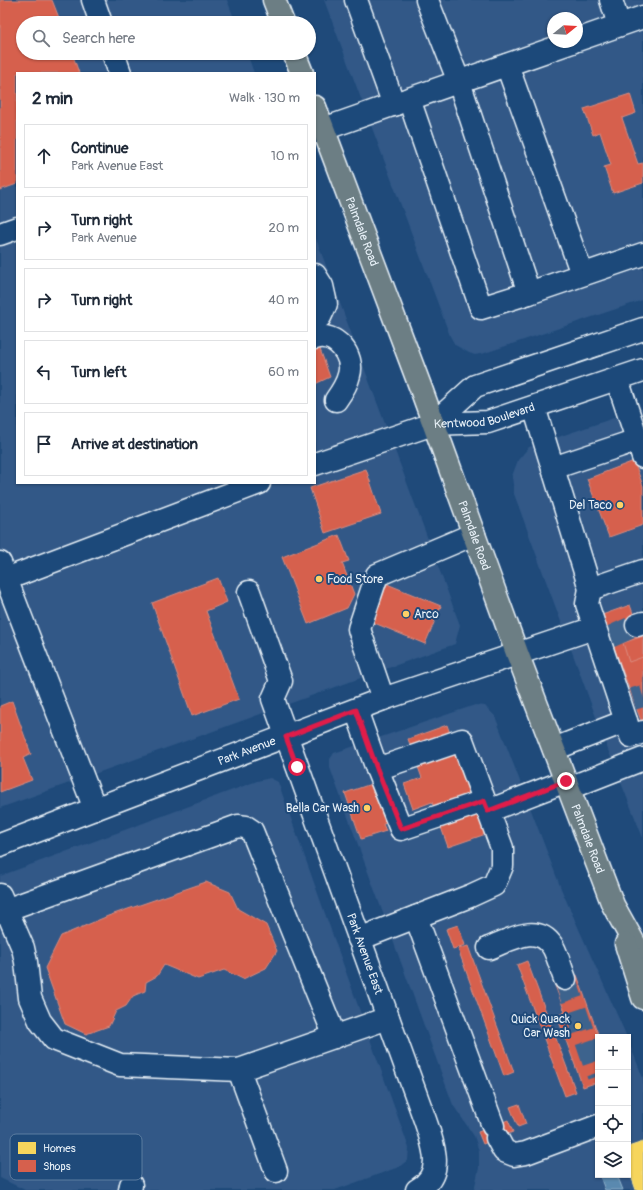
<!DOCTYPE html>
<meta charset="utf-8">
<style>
:root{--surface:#fff;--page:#f2f2f3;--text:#1f2937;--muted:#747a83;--line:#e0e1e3}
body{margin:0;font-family:Pangolin,sans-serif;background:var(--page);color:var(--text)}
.controls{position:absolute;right:12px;bottom:12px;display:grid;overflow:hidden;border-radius:0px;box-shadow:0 1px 3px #0004}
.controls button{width:36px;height:36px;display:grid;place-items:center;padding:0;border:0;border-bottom:1px solid var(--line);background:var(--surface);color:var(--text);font:20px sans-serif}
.compass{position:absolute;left:547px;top:12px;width:36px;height:36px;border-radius:50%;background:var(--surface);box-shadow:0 1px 3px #0004;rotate:72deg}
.stop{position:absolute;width:12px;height:12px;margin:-9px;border:3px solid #e11d48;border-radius:50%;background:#fff}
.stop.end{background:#e11d48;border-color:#fff;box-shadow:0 1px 4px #0008}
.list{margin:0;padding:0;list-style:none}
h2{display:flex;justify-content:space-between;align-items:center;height:52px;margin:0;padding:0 16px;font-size:17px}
h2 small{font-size:13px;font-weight:400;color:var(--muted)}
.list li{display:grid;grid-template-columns:26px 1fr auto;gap:12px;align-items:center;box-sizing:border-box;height:64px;margin:0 8px 8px;padding:0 8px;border:1px solid var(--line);border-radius:0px}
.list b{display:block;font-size:15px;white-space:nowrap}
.list p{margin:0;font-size:13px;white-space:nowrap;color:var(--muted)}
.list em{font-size:13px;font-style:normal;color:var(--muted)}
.icon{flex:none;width:22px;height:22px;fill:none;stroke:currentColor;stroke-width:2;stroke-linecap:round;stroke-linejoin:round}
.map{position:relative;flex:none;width:643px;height:1190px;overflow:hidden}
.search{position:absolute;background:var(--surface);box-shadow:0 1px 3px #0004;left:16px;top:16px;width:300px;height:44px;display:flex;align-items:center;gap:10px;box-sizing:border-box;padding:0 14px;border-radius:22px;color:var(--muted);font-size:15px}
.panel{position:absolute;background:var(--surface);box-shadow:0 1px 3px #0004;left:16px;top:72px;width:300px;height:412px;border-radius:0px}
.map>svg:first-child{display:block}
.built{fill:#305887;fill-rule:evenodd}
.water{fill:#5a89af;stroke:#93b3cc}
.homes{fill:#f6d55c;stroke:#f2dd8b}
.shops{fill:#d6604d;stroke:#db8c80}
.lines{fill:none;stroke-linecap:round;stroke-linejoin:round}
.minor-tunnel{stroke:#3d638d;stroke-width:22;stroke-dasharray:22 11;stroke-linecap:butt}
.minor-casing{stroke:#e8f1f8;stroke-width:25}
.highway-casing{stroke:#e8f1f8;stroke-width:25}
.minor{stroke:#1f4a7a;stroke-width:22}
.highway{stroke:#6c7e84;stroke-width:22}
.route{stroke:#e11d48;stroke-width:5}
.poi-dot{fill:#ffd166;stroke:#1f4a7a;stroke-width:1.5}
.labels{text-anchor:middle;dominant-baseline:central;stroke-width:4;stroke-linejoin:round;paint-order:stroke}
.street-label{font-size:12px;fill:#e8f1f8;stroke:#1f4a7a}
.poi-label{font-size:12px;fill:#e8f1f8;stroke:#1f4a7a;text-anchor:end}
.key{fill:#1f4a7a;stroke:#5b7ca0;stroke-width:1}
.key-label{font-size:11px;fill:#e8f1f8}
</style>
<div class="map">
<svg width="643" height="1190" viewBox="0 0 643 1190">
<rect width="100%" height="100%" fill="#1f4a7a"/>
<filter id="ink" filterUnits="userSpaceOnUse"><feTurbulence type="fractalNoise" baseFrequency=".025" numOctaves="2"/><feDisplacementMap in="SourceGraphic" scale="8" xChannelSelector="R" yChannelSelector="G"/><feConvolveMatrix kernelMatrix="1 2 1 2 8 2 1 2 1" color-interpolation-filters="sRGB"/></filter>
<g filter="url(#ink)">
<g class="built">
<polygon points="0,0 227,0 236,23 23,23 23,53 247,53 254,73 17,73 17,483 315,483 315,236 460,625 455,644 0,808"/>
<path d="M324,0H643V300L485,353L475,355L469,353L455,345L450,336ZM553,18H577V42H553Z"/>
<polygon points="643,408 643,838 608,750 514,494 512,476 518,460 529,447"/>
<polygon points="475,705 485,706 495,716 562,891 627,1037 598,1037 598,1175 628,1175 628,1040 643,1078 643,1190 474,1190 479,1168 479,1151 474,1136 453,1105 330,768 330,759 334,753"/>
<polygon points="270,778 278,782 409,1148 408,1160 399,1167 335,1190 25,1190 0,1178 0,876 257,781"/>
</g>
<polygon class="water" points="602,1175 617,1175 623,1190 605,1190 600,1176"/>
<polygon class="homes" points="643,1142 643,1190 636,1190 628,1167 628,1147"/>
<g class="shops">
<polygon points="0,0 52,0 61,23 23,23 23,53 72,53 79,73 17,73 17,184 0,190"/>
<polygon points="630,94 636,113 622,118 638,164 643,163 643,183 613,193 604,167 611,165 600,132 593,135 584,109"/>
<polygon points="317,341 330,377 315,384 315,342"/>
<polygon points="634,461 643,486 643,525 609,537 587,479"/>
<polygon points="366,469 381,514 325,533 310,488"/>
<polygon points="339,535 349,561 342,563 354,594 347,608 308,624 282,557"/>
<polygon points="218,578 227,602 206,611 239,699 192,716 152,603"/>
<polygon points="387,584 441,606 425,644 372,622"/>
<polygon points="630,605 643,641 643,726 602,615"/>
<polygon points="643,636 643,657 629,662 623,643"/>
<polygon points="12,701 31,754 23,758 32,780 0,792 0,706"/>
<polygon points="447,725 486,834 448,847 432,802 413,809 404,784 422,778 408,739"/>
<polygon points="374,783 388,823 383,824 386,831 361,839 345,793"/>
<polygon points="206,882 230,892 238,909 266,925 277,951 266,968 243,979 224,970 198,979 164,965 157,976 146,982 145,991 133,996 126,1006 116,1011 109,1026 86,1034 65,1024 45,968 61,936 108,916"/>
<polygon points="458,925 465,945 453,949 446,929"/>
<polygon points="468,946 514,1072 504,1076 458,949"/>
<polygon points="527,961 576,1092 565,1096 517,965"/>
<polygon points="577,975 599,1037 598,1082 583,1087 557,1016 565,1012 554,983"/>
<polygon points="519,1104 526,1124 518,1127 510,1107"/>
<polygon points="508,1120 513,1132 483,1144 478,1132"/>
</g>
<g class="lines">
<g class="minor-tunnel">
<polyline points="610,637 637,625"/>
<polyline points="633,699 643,696"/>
<polyline points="565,979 598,1076"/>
</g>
<g class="minor-casing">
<g id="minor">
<polyline points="93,0 101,23"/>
<polyline points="356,0 394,105"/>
<polyline points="427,0 459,82 529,293"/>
<polyline points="611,0 619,25"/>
<polyline points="577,40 643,17"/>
<polyline points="113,53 120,73"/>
<polyline points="507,65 582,274"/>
<polyline points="409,99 481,308 529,293 643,254"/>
<polyline points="315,132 572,42"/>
<polyline points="0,234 17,228"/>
<polyline points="315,275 322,286 326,304 320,317 315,320"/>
<path d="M315,338C335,331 355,356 349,375C347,384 341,393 336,400"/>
<polyline points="617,379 643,457"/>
<polyline points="534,407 585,572 590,589 587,604 631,736 643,732"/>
<polyline points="433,424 475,386 643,329"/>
<path id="s1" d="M315,464L433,424L488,422L643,370"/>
<polyline points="553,468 637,440"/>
<polyline points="0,563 95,809"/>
<polyline points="6,579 259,483"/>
<polyline points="590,589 643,571"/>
<path id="s2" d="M249,592L281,681L273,699L425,1120C433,1144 446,1175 417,1190"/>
<polyline points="637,625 643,623"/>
<polyline points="383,699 359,629 377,575 474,534"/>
<polyline points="356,710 377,769 401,829 484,801"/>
<polyline points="554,749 626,721"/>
<polyline points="569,788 643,759"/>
<polyline points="488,811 566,781"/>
<path id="s3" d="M0,845L383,699L594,628"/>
<polyline points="0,895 23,948 26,962 30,998 40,1021 54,1039 120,1065 239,1070 388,1018"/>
<polyline points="0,912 238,826 246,827 252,831 335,1037"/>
<polyline points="416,917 493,1126"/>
<polyline points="359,939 470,896 494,885 502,866 502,848 462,740 377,769"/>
<path d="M489,948C510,940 538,922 553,947C558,956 561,969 565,979"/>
<polyline points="239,1070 276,1171"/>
<polyline points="497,1138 504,1151 514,1155 526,1153 598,1126"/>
<polyline points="130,1190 131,1185"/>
</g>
</g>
<g class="highway-casing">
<g id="highway">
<polyline points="274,0 283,23"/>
<polyline points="294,53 302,73"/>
<path id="s4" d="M315,107L420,386L517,653L613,905L643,959"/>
<polyline points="626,944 643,998"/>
</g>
</g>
<use href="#minor" class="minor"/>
<use href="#highway" class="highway"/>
</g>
</g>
<g class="lines" filter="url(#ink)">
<polyline class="route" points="297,767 286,737 356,710 377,769 401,829 484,801 488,811 566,781"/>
</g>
<g class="poi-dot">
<circle cx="620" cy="505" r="4"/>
<circle cx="319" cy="579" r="4"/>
<circle cx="406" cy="614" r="4"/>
<circle cx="367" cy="808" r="4"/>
<circle cx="578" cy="1026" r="4"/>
</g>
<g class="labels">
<g class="street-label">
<text stroke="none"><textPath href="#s4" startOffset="133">Palmdale Road</textPath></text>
<text stroke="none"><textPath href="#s1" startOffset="177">Kentwood Boulevard</textPath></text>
<text stroke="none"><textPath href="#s4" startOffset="457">Palmdale Road</textPath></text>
<text stroke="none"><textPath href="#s3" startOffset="264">Park Avenue</textPath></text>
<text stroke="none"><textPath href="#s4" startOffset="781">Palmdale Road</textPath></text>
<text stroke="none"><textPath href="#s2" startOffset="385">Park Avenue East</textPath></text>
</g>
<g class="poi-label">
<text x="612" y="505">Del Taco</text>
<text x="327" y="579" text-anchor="start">Food Store</text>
<text x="414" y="614" text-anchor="start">Arco</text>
<text x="359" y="808">Bella Car Wash</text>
<text x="570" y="1019">Quick Quack<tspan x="570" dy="14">Car Wash</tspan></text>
</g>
</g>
<rect x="10" y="1134" width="132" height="46" rx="6" class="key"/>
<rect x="18" y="1142" width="18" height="12" fill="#f6d55c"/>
<rect x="18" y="1160" width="18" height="12" fill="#d6604d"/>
<g class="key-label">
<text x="43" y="1152">Homes</text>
<text x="43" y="1170">Shops</text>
</g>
</svg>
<div class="controls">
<button>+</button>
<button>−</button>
<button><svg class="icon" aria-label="locate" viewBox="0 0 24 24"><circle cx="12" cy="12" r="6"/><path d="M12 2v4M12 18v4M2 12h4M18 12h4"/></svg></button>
<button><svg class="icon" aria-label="layers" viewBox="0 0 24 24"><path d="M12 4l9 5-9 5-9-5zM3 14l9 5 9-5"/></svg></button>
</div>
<svg class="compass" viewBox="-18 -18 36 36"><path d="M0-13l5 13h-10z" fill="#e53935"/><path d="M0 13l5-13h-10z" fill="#747a83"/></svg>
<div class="stop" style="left:297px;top:767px"></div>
<div class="stop end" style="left:566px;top:781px"></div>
<div class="search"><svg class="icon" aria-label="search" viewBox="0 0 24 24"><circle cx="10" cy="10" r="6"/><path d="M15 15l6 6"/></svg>Search here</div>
<section class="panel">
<h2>2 min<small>Walk · 130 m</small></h2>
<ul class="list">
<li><svg class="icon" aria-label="ahead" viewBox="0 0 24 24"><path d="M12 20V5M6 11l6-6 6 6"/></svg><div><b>Continue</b><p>Park Avenue East</p></div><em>10 m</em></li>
<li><svg class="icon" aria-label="right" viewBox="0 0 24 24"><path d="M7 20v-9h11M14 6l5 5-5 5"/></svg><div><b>Turn right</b><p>Park Avenue</p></div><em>20 m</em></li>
<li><svg class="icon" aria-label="right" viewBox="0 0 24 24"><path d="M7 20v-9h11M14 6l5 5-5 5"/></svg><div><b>Turn right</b></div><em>40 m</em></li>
<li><svg class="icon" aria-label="left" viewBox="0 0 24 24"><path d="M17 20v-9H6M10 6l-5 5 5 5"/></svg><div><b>Turn left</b></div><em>60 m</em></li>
<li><svg class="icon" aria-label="arrive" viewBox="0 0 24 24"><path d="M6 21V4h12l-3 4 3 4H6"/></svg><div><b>Arrive at destination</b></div></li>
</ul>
</section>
</div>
